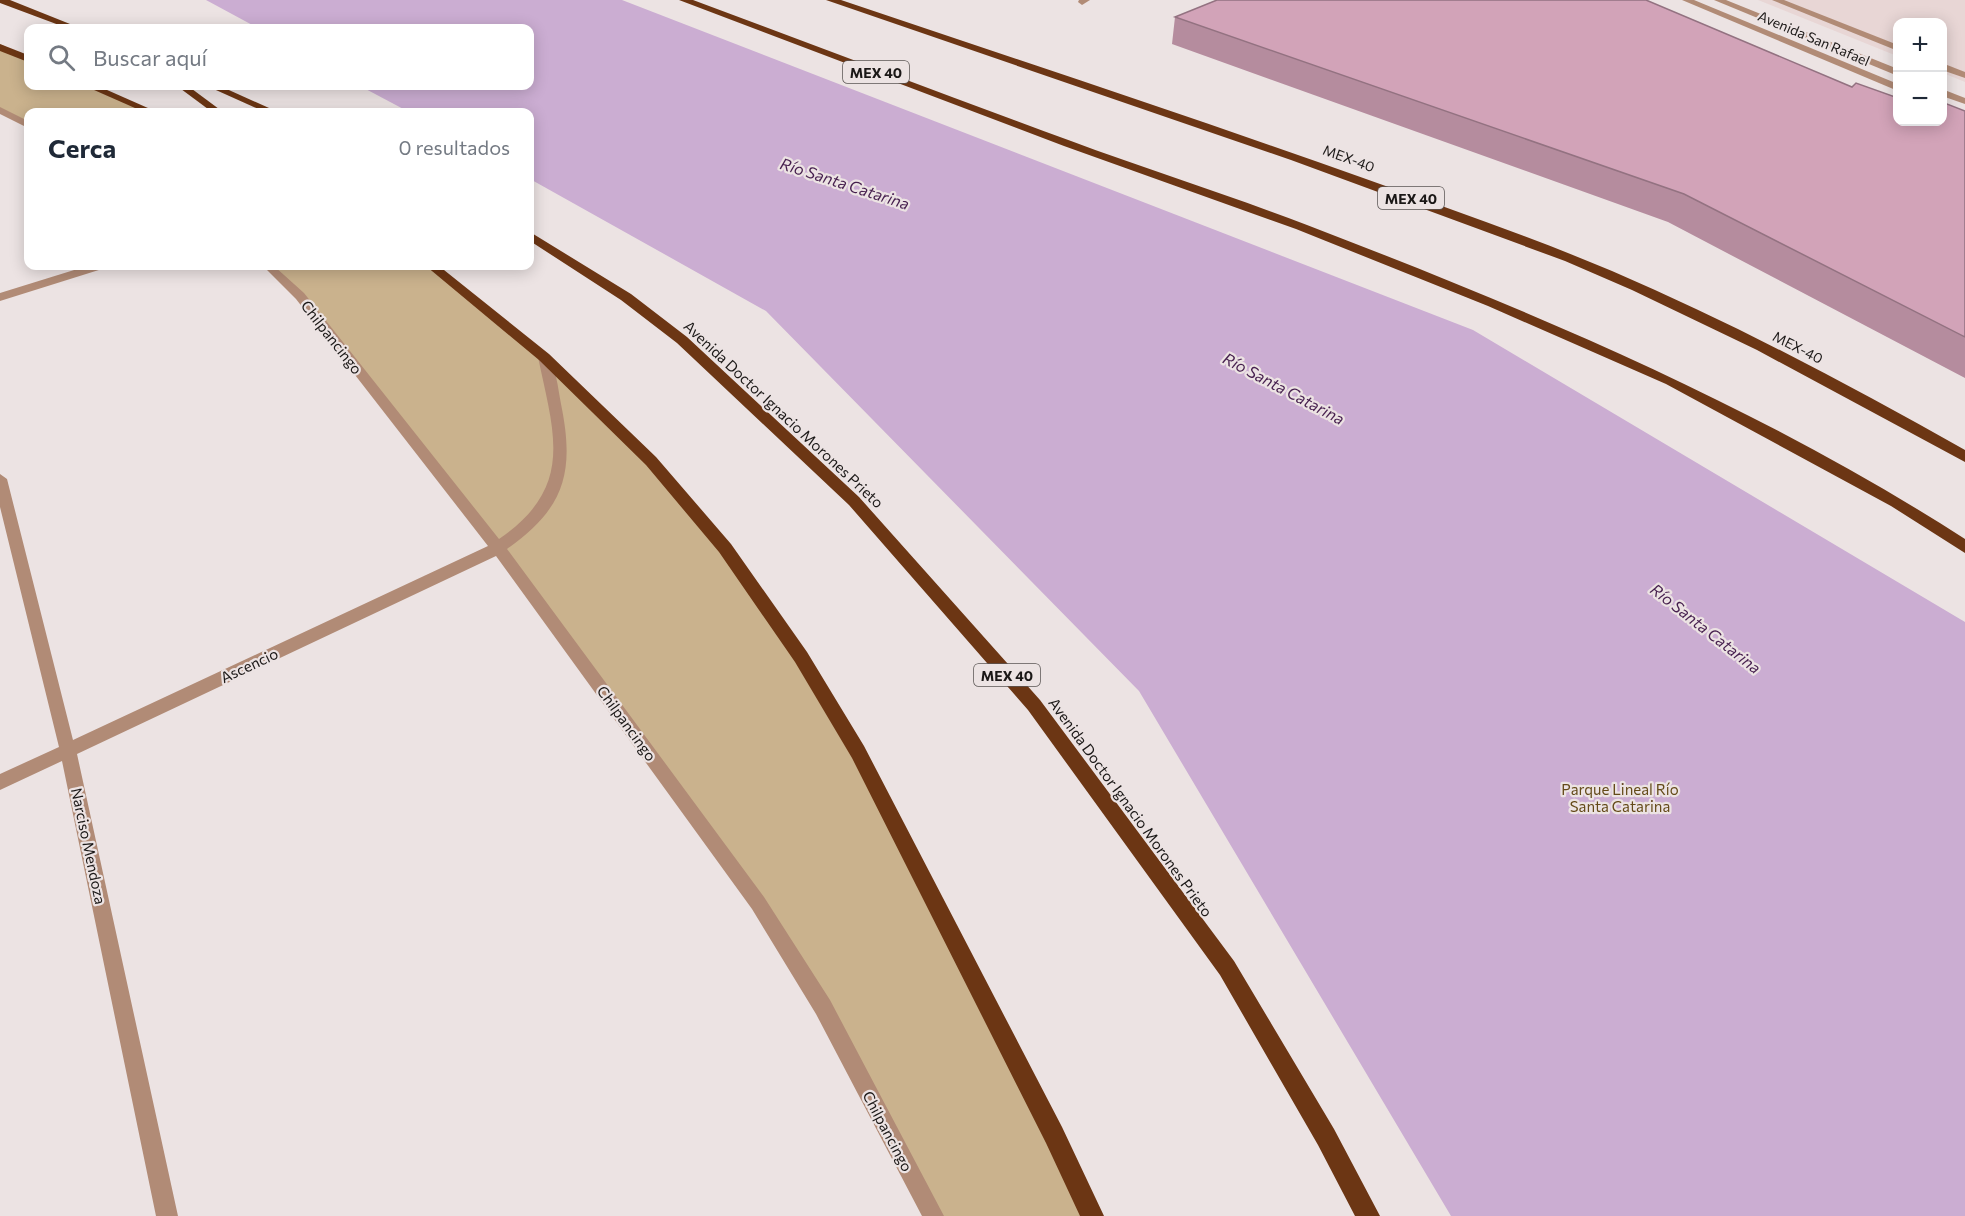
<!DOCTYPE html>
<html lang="es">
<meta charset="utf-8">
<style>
:root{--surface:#fff;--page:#f6f6f7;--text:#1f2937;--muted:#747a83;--line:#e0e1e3}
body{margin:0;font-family:Commissioner,sans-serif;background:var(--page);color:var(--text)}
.controls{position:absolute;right:18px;top:18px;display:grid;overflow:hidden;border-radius:12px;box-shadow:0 3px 15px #0003}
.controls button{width:54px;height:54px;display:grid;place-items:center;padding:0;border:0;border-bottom:2px solid var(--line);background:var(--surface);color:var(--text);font:30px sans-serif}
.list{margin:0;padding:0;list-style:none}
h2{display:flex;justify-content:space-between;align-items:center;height:78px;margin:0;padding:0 24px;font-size:26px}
h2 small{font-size:20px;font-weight:400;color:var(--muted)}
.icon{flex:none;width:33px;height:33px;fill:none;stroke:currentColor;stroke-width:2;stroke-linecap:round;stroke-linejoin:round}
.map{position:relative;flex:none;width:1965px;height:1216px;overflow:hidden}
.search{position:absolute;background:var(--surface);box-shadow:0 3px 15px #0003;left:24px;top:24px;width:510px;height:66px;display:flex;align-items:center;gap:15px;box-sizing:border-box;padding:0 21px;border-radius:12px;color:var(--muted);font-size:22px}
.panel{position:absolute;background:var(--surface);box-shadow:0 3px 15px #0003;left:24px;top:108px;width:510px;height:162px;border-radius:12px}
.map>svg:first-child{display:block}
.built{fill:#e8d6d5}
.green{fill:#cab28d}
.water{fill:#cbadd2}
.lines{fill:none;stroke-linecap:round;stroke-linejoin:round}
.service{fill:#b18b76;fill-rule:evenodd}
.minor{fill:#b18b76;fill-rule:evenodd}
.tertiary{fill:#b18b76;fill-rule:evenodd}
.trunk{fill:#6c3614;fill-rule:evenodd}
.wall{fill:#b58c9e}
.building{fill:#d2a3b8;stroke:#937281;stroke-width:1.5}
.labels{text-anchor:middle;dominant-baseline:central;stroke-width:4.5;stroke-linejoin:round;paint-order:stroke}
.far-street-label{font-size:14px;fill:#1b1817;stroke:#ece3e3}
.shield{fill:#ece3e3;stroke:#5a5554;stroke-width:1.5}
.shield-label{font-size:14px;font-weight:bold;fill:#1b1817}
.street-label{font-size:15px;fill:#1b1817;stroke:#ece3e3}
.park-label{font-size:15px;fill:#644a19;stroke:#ece3e3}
.water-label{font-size:16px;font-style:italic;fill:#461f4e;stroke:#ece3e3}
</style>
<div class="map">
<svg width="1965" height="1216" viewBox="0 0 1965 1216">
<rect width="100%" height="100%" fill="#ece3e3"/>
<polygon class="built" points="1758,0 1965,0 1965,82 1943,73 1942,22 1898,22 1897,56"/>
<g class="green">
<polygon points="0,44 28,57 28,86 93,86 154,112 28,112 28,125 0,110"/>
<polygon points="268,266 432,266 544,357 651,461 801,657 1092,1216 933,1216 823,1007 498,548 288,283"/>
</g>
<polygon class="water" points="206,0 622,0 1473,330 1965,622 1965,1216 1451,1216 1139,691 766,311 530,179 530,112 409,112 360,86 530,86 530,28 258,28"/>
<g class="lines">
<g class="service">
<polygon points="1772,0 1784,0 1898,45 1898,51"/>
<polygon points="1942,63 1965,72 1965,78 1942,70"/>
</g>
<g class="minor">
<polygon points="1079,0 1090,0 1082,5 1078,2"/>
<polygon points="0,107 28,121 28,128 0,114"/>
<polygon points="87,266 104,266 102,269 0,301 0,293"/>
<path d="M263,266H274L304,293L499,539C575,487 554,434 538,357L540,354H548C556,368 558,388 561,404C575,472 565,508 507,549L764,897L830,1000L944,1216H922L816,1014L752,909L496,556L77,754L178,1216H156L62,761L0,790V774L59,747L0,507V474L7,479L73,740L488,546L296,299Z"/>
</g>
<g class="tertiary">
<polygon points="1682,0 1694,0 1898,84 1898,91"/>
<polygon points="1714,0 1726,0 1898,69 1898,76"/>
<polygon points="1942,89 1965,98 1965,104 1942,96"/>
</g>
<g class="trunk">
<polygon points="0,0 10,0 80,28 67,28 0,3"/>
<path d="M679,0H693C819,47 945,95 1071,141C1149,170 1229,195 1307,225C1534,312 1760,407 1965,539V553L1891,506L1666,384L1488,306L1296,229L1064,146Z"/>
<path d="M826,0H841C1016,59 1192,117 1366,179C1448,208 1531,237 1612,271C1733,323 1850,385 1965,450V462L1757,350L1632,290L1565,261L1291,160Z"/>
<polygon points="0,44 28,55 28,62 0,51"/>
<polygon points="85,86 98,86 157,112 144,112"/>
<polygon points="177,86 188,86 223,112 212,112"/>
<polygon points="207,86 220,86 278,112 265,112"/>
<polygon points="530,232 631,294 687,337 859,497 1040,700 1234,961 1334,1129 1380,1216 1355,1216 1318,1145 1220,975 1028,710 849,505 677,343 621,300 530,241"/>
<polygon points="426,266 439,266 549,354 656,457 731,544 807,652 864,746 1062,1127 1104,1216 1080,1216 1046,1143 852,758 795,662 719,552 646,465 539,360"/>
</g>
</g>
<polygon class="wall" points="1175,17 1852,87 1895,97 1965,111 1965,378 1668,222 1172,44"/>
<polygon class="building" points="1217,0 1646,0 1852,87 1856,83 1895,97 1898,96 1898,122 1942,122 1942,102 1965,111 1965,337 1684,194 1175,17"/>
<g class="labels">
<g class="far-street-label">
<text transform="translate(1814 38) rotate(23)">Avenida San Rafael</text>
<text transform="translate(1349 158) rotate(20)">MEX-40</text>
<text transform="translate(1798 347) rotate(27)">MEX-40</text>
</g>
<g class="shield">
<rect x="843" y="61" width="66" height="22" rx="4.5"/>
<rect x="1378" y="187" width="66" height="22" rx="4.5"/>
<rect x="974" y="664" width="66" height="22" rx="4.5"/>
</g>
<g class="shield-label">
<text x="876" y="72">MEX 40</text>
<text x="1411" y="198">MEX 40</text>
<text x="1007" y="675">MEX 40</text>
</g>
<g class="street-label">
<text transform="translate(332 337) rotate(52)">Chilpancingo</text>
<text transform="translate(784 414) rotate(43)">Avenida Doctor Ignacio Morones Prieto</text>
<text transform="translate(249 665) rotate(-25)">Ascencio</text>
<text transform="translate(627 723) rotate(54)">Chilpancingo</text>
<text transform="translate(1131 807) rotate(54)">Avenida Doctor Ignacio Morones Prieto</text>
<text transform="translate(89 846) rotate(78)">Narciso Mendoza</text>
<text transform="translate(888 1131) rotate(62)">Chilpancingo</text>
</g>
<g class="park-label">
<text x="1620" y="789">Parque Lineal Río<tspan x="1620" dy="17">Santa Catarina</tspan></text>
</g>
<g class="water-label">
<text transform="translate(845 183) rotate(18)">Río Santa Catarina</text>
<text transform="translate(1284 388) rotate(28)">Río Santa Catarina</text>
<text transform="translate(1706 628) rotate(38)">Río Santa Catarina</text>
</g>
</g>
</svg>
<div class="controls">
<button>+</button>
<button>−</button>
</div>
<div class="search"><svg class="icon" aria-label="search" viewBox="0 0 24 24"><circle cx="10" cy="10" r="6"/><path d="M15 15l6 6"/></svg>Buscar aquí</div>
<section class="panel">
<h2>Cerca<small>0 resultados</small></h2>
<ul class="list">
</ul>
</section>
</div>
